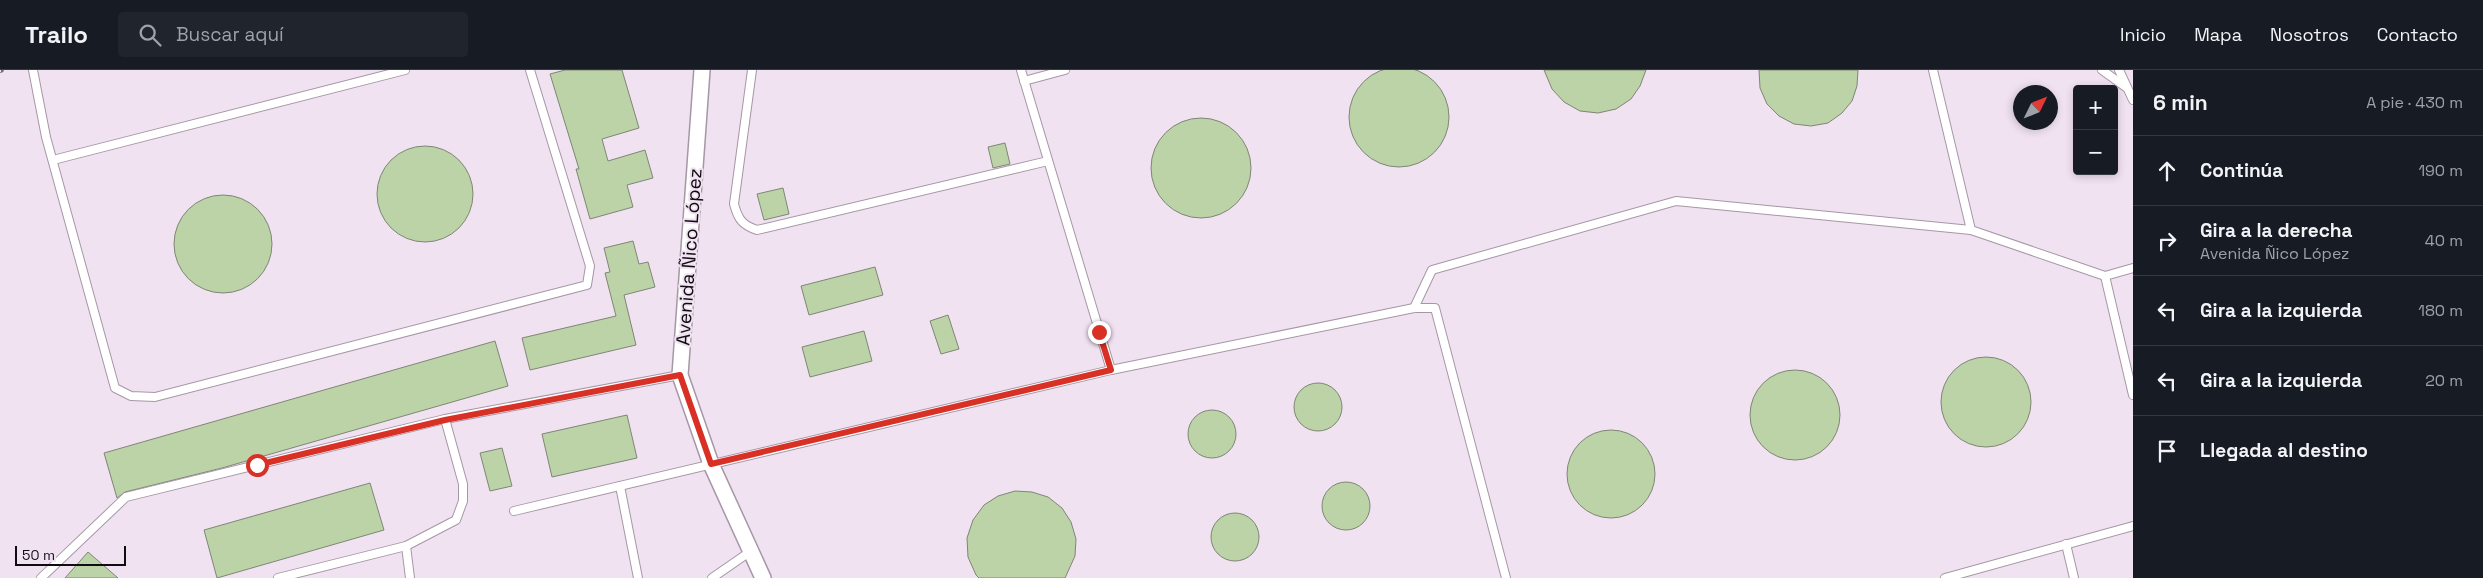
<!DOCTYPE html>
<html lang="es">
<meta charset="utf-8">
<style>
:root{--surface:#171b24;--page:#20242c;--text:#f1f3f6;--muted:#9ea1a6;--line:#363941}
body{margin:0;font-family:"Space Grotesk",sans-serif;background:var(--page);color:var(--text)}
.controls{position:absolute;right:15px;top:15px;display:grid;overflow:hidden;border-radius:5px;box-shadow:0 2px 8px #0003}
.controls button{width:45px;height:45px;display:grid;place-items:center;padding:0;border:0;border-bottom:1px solid var(--line);background:var(--surface);color:var(--text);font:25px sans-serif}
.compass{position:absolute;left:2013px;top:15px;width:45px;height:45px;border-radius:50%;background:var(--surface);box-shadow:0 2px 8px #0003;rotate:47deg}
.scale{position:absolute;left:15px;bottom:12px;width:111px;box-sizing:border-box;padding-left:5px;border:2px solid #110c11;border-top:0;font-size:14px;line-height:18px;white-space:nowrap;color:#110c11;-webkit-text-stroke:4px #f1e2f2;paint-order:stroke}
.stop{position:absolute;width:15px;height:15px;margin:-11px;border:4px solid #d93025;border-radius:50%;background:#fff}
.stop.end{background:#d93025;border-color:#fff;box-shadow:0 1px 5px #0008}
.list{margin:0;padding:0;list-style:none}
h2{display:flex;justify-content:space-between;align-items:center;height:65px;margin:0;padding:0 20px;font-size:21px}
h2 small{font-size:16px;font-weight:400;color:var(--muted)}
.list li{display:grid;grid-template-columns:32px 1fr auto;gap:15px;align-items:center;box-sizing:border-box;height:70px;padding:0 20px;border-top:1px solid var(--line)}
.list b{display:block;font-size:19px;white-space:nowrap}
.list p{margin:0;font-size:16px;white-space:nowrap;color:var(--muted)}
.list em{font-size:16px;font-style:normal;color:var(--muted)}
.icon{flex:none;width:28px;height:28px;fill:none;stroke:currentColor;stroke-width:2;stroke-linecap:round;stroke-linejoin:round}
.map{position:relative;flex:none;width:2133px;height:508px;overflow:hidden}
header{display:flex;align-items:center;gap:30px;box-sizing:border-box;height:70px;padding:0 25px;background:var(--surface);border-bottom:1px solid var(--line)}
header strong{font-size:24px}
nav{display:flex;gap:28px;margin-inline-start:auto;font-size:18px}
.search{width:350px;height:45px;background:var(--page);display:flex;align-items:center;gap:12px;box-sizing:border-box;padding:0 18px;border-radius:5px;color:var(--muted);font-size:19px}
main{display:flex}
aside{flex:1;background:var(--surface)}
.map>svg:first-child{display:block}
.building{fill:#bcd2a7;stroke:#7e8676}
.lines{fill:none;stroke-linecap:round;stroke-linejoin:round}
.service-casing{stroke:#a597a6;stroke-width:10}
.minor-casing{stroke:#a597a6;stroke-width:18}
.service{stroke:#fff;stroke-width:8}
.minor{stroke:#fff;stroke-width:15}
.rail-casing{stroke:#766c76;stroke-width:5.5}
.rail{stroke:#f1e2f2;stroke-width:4;stroke-dasharray:11;stroke-linecap:butt}
.route{stroke:#d93025;stroke-width:6}
.labels{text-anchor:middle;dominant-baseline:central;stroke-width:4;stroke-linejoin:round;paint-order:stroke}
.street-label{font-size:19px;fill:#110c11;stroke:#f1e2f2}
</style>
<header>
<strong>Trailo</strong>
<div class="search"><svg class="icon" aria-label="search" viewBox="0 0 24 24"><circle cx="10" cy="10" r="6"/><path d="M15 15l6 6"/></svg>Buscar aquí</div>
<nav><a>Inicio</a><a>Mapa</a><a>Nosotros</a><a>Contacto</a></nav>
</header>
<main>
<div class="map">
<svg width="2133" height="508" viewBox="0 0 2133 508">
<rect width="100%" height="100%" fill="#f1e2f2"/>
<g class="building">
<circle cx="1399" cy="47" r="50"/>
<polygon points="565,0 622,0 639,58 602,69 608,91 645,80 653,108 627,115 633,137 590,149 576,99 579,99 550,4"/>
<polygon points="1544,0 1646,0 1640,16 1631,29 1616,39 1598,43 1580,41 1564,32 1552,19"/>
<polygon points="1759,0 1858,0 1857,16 1852,31 1842,43 1828,53 1811,56 1794,54 1779,46 1767,34 1760,18"/>
<circle cx="1201" cy="98" r="50"/>
<polygon points="1005,73 1010,94 993,98 988,77"/>
<circle cx="425" cy="124" r="48"/>
<polygon points="783,118 789,144 764,150 757,124"/>
<circle cx="223" cy="174" r="49"/>
<polygon points="633,171 639,194 648,192 655,217 624,225 636,275 530,300 522,268 616,246 605,203 610,202 604,178"/>
<polygon points="875,197 883,225 809,245 801,216"/>
<polygon points="948,245 959,279 941,284 930,251"/>
<polygon points="864,261 872,291 810,307 802,277"/>
<polygon points="495,271 508,316 222,398 125,422 117,428 104,383"/>
<circle cx="1986" cy="332" r="45"/>
<circle cx="1795" cy="345" r="45"/>
<circle cx="1318" cy="337" r="24"/>
<circle cx="1212" cy="364" r="24"/>
<polygon points="627,345 637,388 552,407 542,364"/>
<circle cx="1611" cy="404" r="44"/>
<polygon points="502,378 512,416 490,421 480,383"/>
<circle cx="1346" cy="436" r="24"/>
<polygon points="370,413 384,460 217,508 204,460"/>
<polygon points="1015,421 1032,422 1048,427 1062,438 1071,452 1076,469 1075,486 1065,508 979,508 976,505 968,487 967,468 973,450 984,435 998,426"/>
<circle cx="1235" cy="467" r="24"/>
<polygon points="88,482 118,508 65,508"/>
</g>
<g class="lines">
<g class="service-casing">
<g id="service">
<polyline points="33,0 46,67 115,318 131,326 155,327 587,215 590,196 530,0"/>
<path d="M752,0L734,134C738,149 742,155 757,160L1048,91"/>
<polyline points="1021,0 1111,300"/>
<polyline points="1933,0 1971,160"/>
<polyline points="2102,0 2127,18"/>
<polyline points="2119,0 2133,30"/>
<polyline points="1024,11 1065,0"/>
<polyline points="53,90 405,0"/>
<polyline points="2105,206 2133,325"/>
<polyline points="1414,238 1432,200 1676,131 1971,160 2105,206 2133,198"/>
<polyline points="620,416 638,508"/>
<polyline points="514,441 1111,300 1414,238 1435,238 1506,508"/>
<polyline points="2066,474 2074,508"/>
<polyline points="406,476 410,508"/>
<polyline points="41,508 126,427 445,349 680,305"/>
<polyline points="278,508 406,476 456,450 463,431 463,414 445,349"/>
<polyline points="712,508 751,481"/>
<polyline points="1945,508 2133,456"/>
</g>
</g>
<g class="minor-casing">
<polyline id="minor" points="702,0 680,305 711,394 763,508"/>
</g>
<use href="#service" class="service"/>
<use href="#minor" class="minor"/>
<g class="rail-casing">
<polyline id="rail" points="0,0 1,0"/>
</g>
<use href="#rail" class="rail"/>
</g>
<g class="lines">
<polyline class="route" points="257,395 445,350 680,305 711,394 1111,300 1099,262"/>
</g>
<g class="labels">
<g class="street-label">
<text transform="translate(689 187) rotate(-86)">Avenida Ñico López</text>
</g>
</g>
</svg>
<div class="controls">
<button>+</button>
<button>−</button>
</div>
<svg class="compass" viewBox="-18 -18 36 36"><path d="M0-13l5 13h-10z" fill="#e53935"/><path d="M0 13l5-13h-10z" fill="#9ea1a6"/></svg>
<div class="scale">50 m</div>
<div class="stop" style="left:257px;top:395px"></div>
<div class="stop end" style="left:1099px;top:262px"></div>
</div>
<aside>
<h2>6 min<small>A pie · 430 m</small></h2>
<ul class="list">
<li><svg class="icon" aria-label="ahead" viewBox="0 0 24 24"><path d="M12 20V5M6 11l6-6 6 6"/></svg><div><b>Continúa</b></div><em>190 m</em></li>
<li><svg class="icon" aria-label="right" viewBox="0 0 24 24"><path d="M7 20v-9h11M14 6l5 5-5 5"/></svg><div><b>Gira a la derecha</b><p>Avenida Ñico López</p></div><em>40 m</em></li>
<li><svg class="icon" aria-label="left" viewBox="0 0 24 24"><path d="M17 20v-9H6M10 6l-5 5 5 5"/></svg><div><b>Gira a la izquierda</b></div><em>180 m</em></li>
<li><svg class="icon" aria-label="left" viewBox="0 0 24 24"><path d="M17 20v-9H6M10 6l-5 5 5 5"/></svg><div><b>Gira a la izquierda</b></div><em>20 m</em></li>
<li><svg class="icon" aria-label="arrive" viewBox="0 0 24 24"><path d="M6 21V4h12l-3 4 3 4H6"/></svg><div><b>Llegada al destino</b></div></li>
</ul>
</aside>
</main>
